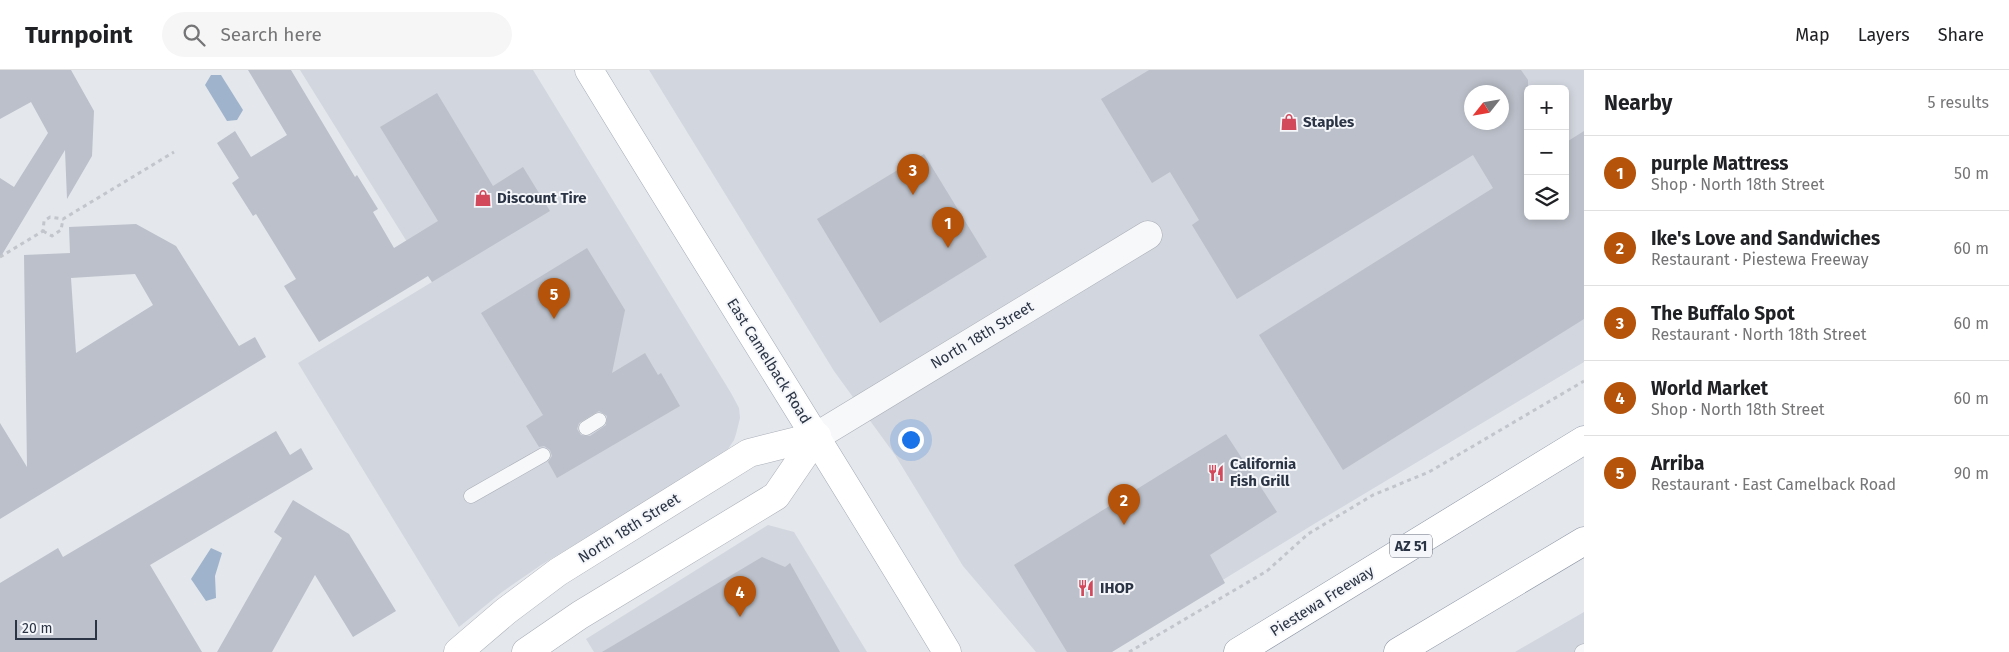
<!DOCTYPE html>
<meta charset="utf-8">
<style>
:root{--surface:#fff;--page:#f6f6f6;--text:#202124;--muted:#757577;--line:#e0e0e0;--accent:#b45309}
body{margin:0;font-family:"Fira Sans",sans-serif;background:var(--page);color:var(--text)}
.controls{position:absolute;right:15px;top:15px;display:grid;overflow:hidden;border-radius:8px;box-shadow:0 2px 8px #0003}
.controls button{width:45px;height:45px;display:grid;place-items:center;padding:0;border:0;border-bottom:1px solid var(--line);background:var(--surface);color:var(--text);font:25px sans-serif}
.compass{position:absolute;left:1464px;top:15px;width:45px;height:45px;border-radius:50%;background:var(--surface);box-shadow:0 2px 8px #0003;rotate:239deg}
.scale{position:absolute;left:15px;bottom:12px;width:82px;box-sizing:border-box;padding-left:5px;border:2px solid #2b3445;border-top:0;font-size:14px;line-height:18px;white-space:nowrap;color:#2b3445;-webkit-text-stroke:4px #f4f6f9;paint-order:stroke}
.you{position:absolute;left:910px;top:369px;width:18px;height:18px;margin:-12px;border:4px solid #fff;border-radius:50%;background:#1a73e8;box-shadow:0 0 0 8px #1a73e833}
.badge{display:grid;place-items:center;width:32px;height:32px;border-radius:50%;background:var(--accent);color:#fff;font-size:16px;font-weight:700}
.pin{position:absolute;translate:-50% -41px;filter:drop-shadow(0 1px 2px #0008)}
.pin::after{content:'';position:absolute;top:26px;width:18px;height:15px;background:inherit;clip-path:polygon(0 0,100% 0,50% 100%)}
.list{margin:0;padding:0;list-style:none}
h2{display:flex;justify-content:space-between;align-items:center;height:65px;margin:0;padding:0 20px;font-size:21px}
h2 small{font-size:16px;font-weight:400;color:var(--muted)}
.list li{display:grid;grid-template-columns:32px 1fr auto;gap:15px;align-items:center;box-sizing:border-box;height:75px;padding:0 20px;border-top:1px solid var(--line)}
.list b{display:block;font-size:19px;white-space:nowrap}
.list p{margin:0;font-size:16px;white-space:nowrap;color:var(--muted)}
.list em{font-size:16px;font-style:normal;color:var(--muted)}
.icon{flex:none;width:28px;height:28px;fill:none;stroke:currentColor;stroke-width:2;stroke-linecap:round;stroke-linejoin:round}
.map{position:relative;flex:none;width:1584px;height:582px;overflow:hidden}
header{display:flex;align-items:center;gap:30px;box-sizing:border-box;height:70px;padding:0 25px;background:var(--surface);border-bottom:1px solid var(--line)}
header strong{font-size:24px}
nav{display:flex;gap:28px;margin-inline-start:auto;font-size:18px}
.search{width:350px;height:45px;background:var(--page);display:flex;align-items:center;gap:12px;box-sizing:border-box;padding:0 18px;border-radius:28px;color:var(--muted);font-size:19px}
main{display:flex}
aside{flex:1;background:var(--surface)}
.map>svg:first-child{display:block}
.built{fill:#d2d6de;fill-rule:evenodd}
.water{fill:#9fb4cc}
.building{fill:#bbc0ca;fill-rule:evenodd}
.lines{fill:none;stroke-linecap:round;stroke-linejoin:round}
.service-casing{stroke:#a9aeb7;stroke-width:15}
.minor-casing{stroke:#a9aeb7;stroke-width:29}
.secondary-casing{stroke:#a9aeb7;stroke-width:29}
.primary-casing{stroke:#a3abb8;stroke-width:29}
.motorway-casing{stroke:#8b94a3;stroke-width:29}
.path{stroke:#c2c5cb;stroke-width:3;stroke-dasharray:4 4;stroke-linecap:butt}
.service{stroke:#f7f8fa;stroke-width:14}
.minor{stroke:#f7f8fa;stroke-width:28}
.secondary{stroke:#fff;stroke-width:28}
.primary{stroke:#fff;stroke-width:28}
.motorway{stroke:#fff;stroke-width:28}
.labels{text-anchor:middle;dominant-baseline:central;stroke-width:4;stroke-linejoin:round;paint-order:stroke}
.shield{fill:#f4f6f9;stroke:#676e7b;stroke-width:1}
.shield-label{font-size:14px;font-weight:bold;fill:#2b3445}
.poi-label{font-size:15px;font-weight:bold;fill:#2b3445;stroke:#f4f6f9;text-anchor:start}
.street-label{font-size:15px;fill:#2b3445;stroke:#f4f6f9}
</style>
<header>
<strong>Turnpoint</strong>
<div class="search"><svg class="icon" aria-label="search" viewBox="0 0 24 24"><circle cx="10" cy="10" r="6"/><path d="M15 15l6 6"/></svg>Search here</div>
<nav><a>Map</a><a>Layers</a><a>Share</a></nav>
</header>
<main>
<div class="map">
<svg width="1584" height="582" viewBox="0 0 1584 582">
<rect width="100%" height="100%" fill="#e4e7ec"/>
<g class="built">
<polygon points="300,0 533,0 731,323 739,338 740,348 736,364 734,370 728,379 708,394 541,495 502,522 459,557 298,293 432,212"/>
<path d="M649,0H1584V292L1314,454L1105,582H1036L963,496L895,385L834,301ZM1528,19H1565V146H1528ZM1472,22H1502V52H1472Z"/>
<polygon points="768,455 794,462 867,582 594,582 586,569"/>
<polygon points="1584,542 1584,582 1515,582"/>
</g>
<g class="water">
<polygon points="211,5 221,5 243,40 237,50 227,51 205,15"/>
<polygon points="211,478 222,483 215,506 216,528 206,531 191,509"/>
</g>
<g class="building">
<polygon points="0,0 71,0 94,41 92,86 67,129 65,80 0,188 0,108 14,117 48,63 31,32 0,49"/>
<polygon points="248,0 291,0 355,107 357,105 378,139 373,142 394,178 438,151 380,57 437,23 493,116 523,97 550,141 432,212 428,206 319,272 284,216 296,209 256,144 253,146 232,113 239,108 217,73 235,61 251,87 287,65"/>
<path d="M1149,0H1521L1528,10V146H1565V73L1584,61V249L1343,400L1259,265L1493,118L1473,85L1237,229L1192,155L1199,150L1170,102L1152,113L1101,29ZM1472,22H1502V52H1472Z"/>
<polygon points="924,84 987,187 880,253 817,149"/>
<path d="M136,154L176,176L239,276L255,267L266,287L0,449V353L27,397L24,185L70,183L69,157ZM135,204L153,235L76,283L71,208Z"/>
<path d="M587,178L625,240L612,303L645,283L658,305L661,303L680,336L557,408L548,392L552,386L550,380L544,376L539,377L526,356L543,345L481,243ZM599,341L607,346L606,355L590,366L581,365L577,359L579,353Z"/>
<polygon points="276,361 290,385 301,378 313,399 150,495 202,582 0,582 0,513 58,478 63,487"/>
<polygon points="1226,364 1277,442 1210,485 1225,513 1112,582 1067,582 1014,495"/>
<polygon points="293,430 349,464 396,541 353,567 315,505 272,582 217,582 282,468 274,462"/>
<polygon points="762,487 785,497 790,493 840,582 602,582"/>
</g>
<g class="lines">
<g class="service-casing">
<g id="service">
<polyline points="586,358 599,350"/>
<polyline points="471,426 543,385"/>
<polyline points="1582,582 1584,581"/>
</g>
</g>
<g class="minor-casing">
<polyline id="minor" points="817,366 1148,165"/>
</g>
<g class="secondary-casing">
<g id="secondary">
<polyline points="458,582 506,541 558,502 749,383 817,366"/>
<polyline points="526,582 580,545 776,426 817,366"/>
</g>
</g>
<g class="primary-casing">
<path id="primary" d="M589,0C707,194 830,387 947,582"/>
</g>
<g class="motorway-casing">
<g id="motorway">
<polyline points="1238,582 1584,370"/>
<polyline points="1398,582 1584,471"/>
</g>
</g>
<g class="path">
<polyline points="43,161 52,166 61,160 63,149"/>
<polyline points="0,187 43,161 44,151 50,147 63,149 174,82"/>
<polyline points="1129,582 1267,501 1308,464 1373,425 1429,402 1584,311"/>
</g>
<use href="#service" class="service"/>
<use href="#minor" class="minor"/>
<use href="#secondary" class="secondary"/>
<use href="#primary" class="primary"/>
<use href="#motorway" class="motorway"/>
</g>
<defs>
<g id="shop-bare" transform="scale(1.35)"><path d="M-5-2.5h2.3a2.7 3.5 0 0 1 5.4 0H5L5.5 6h-11ZM-1.5-2.5h3a1.5 2.3 0 0 0-3 0Z" fill="#d1495b" stroke="#f4f6f9" stroke-width="2.5" paint-order="stroke"/></g>
<g id="restaurant-bare" transform="scale(1.35)"><path d="M-5-6h1v4h1v-4h1v4h1v-4h1v5L-1.5 .5V6h-2V.5L-5-1ZM5-6V6H3V1.5H1.5Q1.5-4 5-6Z" fill="#d1495b" stroke="#f4f6f9" stroke-width="2.5" paint-order="stroke"/></g>
</defs>
<g fill-rule="evenodd">
<use href="#shop-bare" x="1289" y="52"/>
<use href="#shop-bare" x="483" y="128"/>
<use href="#restaurant-bare" x="1216" y="403"/>
<use href="#restaurant-bare" x="1086" y="518"/>
</g>
<g class="labels">
<rect class="shield" x="1390" y="464.5" width="42" height="23" rx="4"/>
<g class="shield-label">
<text x="1411" y="476">AZ 51</text>
</g>
<g class="poi-label">
<text x="1303" y="52">Staples</text>
<text x="497" y="128">Discount Tire</text>
<text x="1230" y="394">California<tspan x="1230" dy="17">Fish Grill</tspan></text>
<text x="1100" y="518">IHOP</text>
</g>
<g class="street-label">
<text transform="translate(982 265) rotate(-31)">North 18th Street</text>
<text transform="translate(769 291) rotate(58)">East Camelback Road</text>
<text transform="translate(629 458) rotate(-32)">North 18th Street</text>
<text transform="translate(1322 531) rotate(-32)">Piestewa Freeway</text>
</g>
</g>
</svg>
<div class="controls">
<button>+</button>
<button>−</button>
<button><svg class="icon" aria-label="layers" viewBox="0 0 24 24"><path d="M12 4l9 5-9 5-9-5zM3 14l9 5 9-5"/></svg></button>
</div>
<svg class="compass" viewBox="-18 -18 36 36"><path d="M0-13l5 13h-10z" fill="#e53935"/><path d="M0 13l5-13h-10z" fill="#757577"/></svg>
<div class="scale">20 m</div>
<div class="you"></div>
<div class="pin badge" style="left:948px;top:178px">1</div>
<div class="pin badge" style="left:1124px;top:455px">2</div>
<div class="pin badge" style="left:913px;top:125px">3</div>
<div class="pin badge" style="left:740px;top:547px">4</div>
<div class="pin badge" style="left:554px;top:249px">5</div>
</div>
<aside>
<h2>Nearby<small>5 results</small></h2>
<ul class="list">
<li><span class="badge">1</span><div><b>purple Mattress</b><p>Shop · North 18th Street</p></div><em>50 m</em></li>
<li><span class="badge">2</span><div><b>Ike's Love and Sandwiches</b><p>Restaurant · Piestewa Freeway</p></div><em>60 m</em></li>
<li><span class="badge">3</span><div><b>The Buffalo Spot</b><p>Restaurant · North 18th Street</p></div><em>60 m</em></li>
<li><span class="badge">4</span><div><b>World Market</b><p>Shop · North 18th Street</p></div><em>60 m</em></li>
<li><span class="badge">5</span><div><b>Arriba</b><p>Restaurant · East Camelback Road</p></div><em>90 m</em></li>
</ul>
</aside>
</main>
